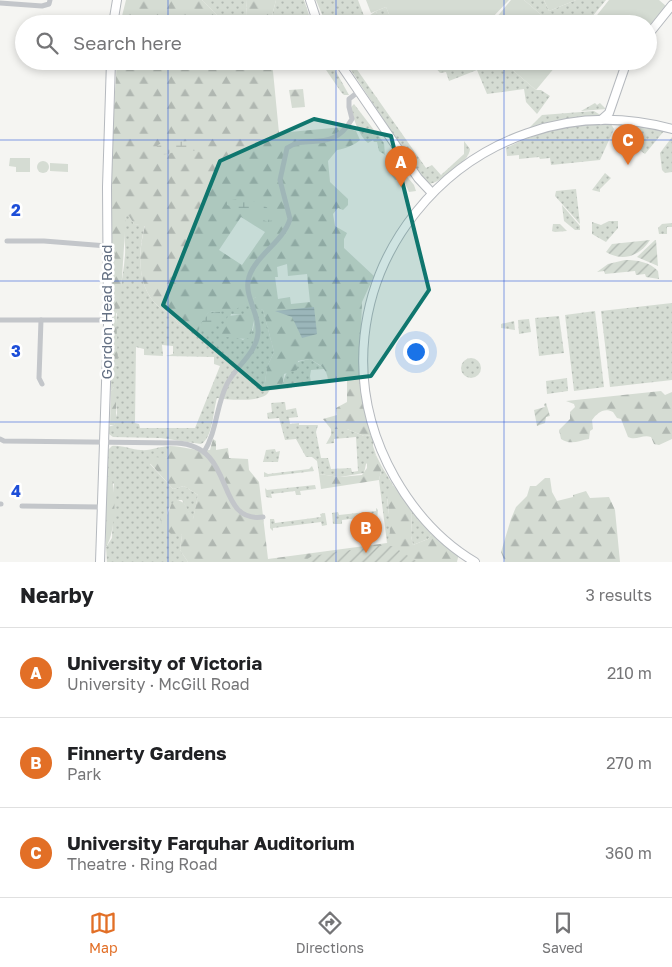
<!DOCTYPE html>
<meta charset="utf-8">
<style>
:root{--surface:#fff;--page:#f6f6f6;--text:#202124;--muted:#757577;--line:#e0e0e0;--accent:#e26f26}
body{margin:0;font-family:"Golos Text",sans-serif;background:var(--page);color:var(--text)}
.you{position:absolute;left:415px;top:351px;width:18px;height:18px;margin:-12px;border:4px solid #fff;border-radius:50%;background:#1a73e8;box-shadow:0 0 0 8px #1a73e833}
.badge{display:grid;place-items:center;width:32px;height:32px;border-radius:50%;background:var(--accent);color:#fff;font-size:16px;font-weight:700}
.pin{position:absolute;translate:-50% -41px;filter:drop-shadow(0 1px 2px #0008)}
.pin::after{content:'';position:absolute;top:26px;width:18px;height:15px;background:inherit;clip-path:polygon(0 0,100% 0,50% 100%)}
.list{margin:0;padding:0;list-style:none}
h2{display:flex;justify-content:space-between;align-items:center;height:65px;margin:0;padding:0 20px;font-size:21px}
h2 small{font-size:16px;font-weight:400;color:var(--muted)}
.list li{display:grid;grid-template-columns:32px 1fr auto;gap:15px;align-items:center;box-sizing:border-box;height:90px;padding:0 20px;border-top:1px solid var(--line)}
.list b{display:block;font-size:19px;white-space:nowrap}
.list p{margin:0;font-size:16px;white-space:nowrap;color:var(--muted)}
.list em{font-size:16px;font-style:normal;color:var(--muted)}
.icon{flex:none;width:28px;height:28px;fill:none;stroke:currentColor;stroke-width:2;stroke-linecap:round;stroke-linejoin:round}
.map{position:relative;flex:none;width:672px;height:562px;overflow:hidden}
.search{position:absolute;background:var(--surface);box-shadow:0 2px 8px #0003;left:15px;right:15px;top:15px;height:55px;display:flex;align-items:center;gap:12px;box-sizing:border-box;padding:0 18px;border-radius:28px;color:var(--muted);font-size:19px}
.sheet{height:335px;background:var(--surface)}
nav{display:flex;justify-content:space-around;align-items:center;box-sizing:border-box;height:70px;border-top:1px solid var(--line);background:var(--surface);font-size:14px;color:var(--muted)}
nav a{display:grid;justify-items:center;gap:2px}
nav .on{color:var(--accent)}
.map>svg:first-child{display:block}
.grass{fill:url(#grass-dots);fill-rule:evenodd}
.forest{fill:url(#forest-firs);fill-rule:evenodd}
.wetland{fill:url(#wetland-marsh)}
.park{fill:#d5dcd3}
.garden{fill:url(#garden-furrows)}
.water{fill:url(#water-rules)}
.lines{fill:none;stroke-linecap:round;stroke-linejoin:round}
.secondary-casing{stroke:#b5b9be;stroke-width:10}
.street{stroke:#c3c6ca;stroke-width:5}
.secondary{stroke:#fff;stroke-width:8}
.marked{fill:#0f766e;fill-opacity:0.2;stroke:#0f766e;stroke-width:4;stroke-linejoin:round}
.grid{fill:none;stroke:#1d4ed8;stroke-width:1;stroke-opacity:0.55}
.labels{text-anchor:middle;dominant-baseline:central;stroke-width:5;stroke-linejoin:round;paint-order:stroke}
.street-label{font-size:15px;fill:#647083;stroke:#fff}
.grid-label{font-size:16px;text-anchor:middle;font-weight:bold;fill:#1d4ed8;stroke:#fff;stroke-width:5;stroke-linejoin:round;paint-order:stroke}
</style>
<div class="map">
<svg width="672" height="562" viewBox="0 0 672 562">
<defs>
<pattern id="grass-dots" width="8" height="8" patternUnits="userSpaceOnUse" patternTransform="scale(1.25)"><rect width="8" height="8" fill="#d5dcd3"/><path d="M2 2h.1M6 6h.1" fill="none" stroke="#b0b7b1" stroke-width="1.8" stroke-linecap="round"/></pattern>
<pattern id="forest-firs" width="22" height="20" patternUnits="userSpaceOnUse" patternTransform="scale(1.25)"><rect width="22" height="20" fill="#d5dcd3"/><path d="M5 1l3.5 6h-7zM16 11l3.5 6h-7z" fill="#b0b7b1"/></pattern>
<pattern id="wetland-marsh" width="20" height="14" patternUnits="userSpaceOnUse" patternTransform="scale(1.25)"><rect width="20" height="14" fill="#d5dcd3"/><path d="M1 5h8M5 5V1M11 12h8M15 12V8" fill="none" stroke="#b0b7b1"/></pattern>
<pattern id="garden-furrows" width="10" height="10" patternUnits="userSpaceOnUse" patternTransform="scale(1.25)"><rect width="10" height="10" fill="#d5dcd3"/><path d="M-1 1l2-2M0 10L10 0M9 11l2-2" fill="none" stroke="#b0b7b1"/></pattern>
<pattern id="water-rules" width="6" height="5" patternUnits="userSpaceOnUse" patternTransform="scale(1.25)"><rect width="6" height="5" fill="#bec6cd"/><path d="M0 2.5h6" fill="none" stroke="#9ea5ac"/></pattern>
</defs>
<rect width="100%" height="100%" fill="#f5f5f2"/>
<g class="grass">
<polygon points="202,0 247,0 246,16 248,24 226,24"/>
<polygon points="276,0 304,0 312,24 270,24"/>
<polygon points="316,0 358,0 367,24 326,24"/>
<polygon points="524,0 544,0 549,11 576,0 606,0 591,18 593,20 590,24 552,24"/>
<polygon points="386,7 393,24 381,24 376,11"/>
<polygon points="320,61 330,61 349,95 344,95 341,92"/>
<path d="M345,61H351L426,168L432,165L441,175L464,154V141L470,149C470,161 439,183 429,184L422,178Z"/>
<polygon points="430,61 502,61 536,90 541,90 550,96 537,114 526,102 524,89 487,94 477,70 449,81 446,72 440,73"/>
<polygon points="595,103 597,105 600,103 606,109 581,111"/>
<path d="M354,104L384,143L385,155L379,151L377,142H374L373,140L368,143C359,136 353,118 351,107Z"/>
<polygon points="594,111 602,116 569,119 528,129 542,115"/>
<path d="M611,124L614,129L600,160L551,165L550,158L540,159L539,157L519,159V155L507,156L506,148C539,131 574,124 611,124Z"/>
<polygon points="620,125 664,131 645,154 630,143 623,143 620,149 613,144"/>
<polygon points="672,137 672,172 665,173 662,170 660,153"/>
<polygon points="605,173 611,178 600,189 600,192 592,190"/>
<polygon points="576,189 580,224 555,196 556,191"/>
<polygon points="562,205 580,226 580,230 575,230 564,221"/>
<path d="M126,216H129L134,224L145,225C138,251 136,287 159,307C169,315 171,311 178,324L198,331L203,317L209,312L237,308L256,297V303L245,315L231,314L224,337L235,336L243,340L253,330L257,307L263,310L274,352L267,367L264,391H269C265,403 228,400 217,398C213,411 213,438 201,444L161,438L113,437L109,434L108,427L114,425L117,413L114,387L111,391V367L118,365V359C110,331 123,285 125,255C126,242 122,229 126,216ZM162,345L173,346V354L166,356L214,357V364L220,366L195,428H140L139,424L135,423L136,347L144,349V355L163,356Z"/>
<polygon points="609,221 618,221 618,228 606,242 592,234 592,222 601,225"/>
<polygon points="672,223 672,227 667,227 667,234 659,234 658,228 662,224"/>
<polygon points="553,224 560,224 567,231 555,232 552,231"/>
<polygon points="672,303 672,380 610,387 601,311"/>
<polygon points="595,311 604,387 574,391 565,315"/>
<polygon points="559,316 564,353 539,356 535,318"/>
<polygon points="529,319 531,332 519,334 518,320"/>
<polygon points="514,321 515,330 501,328 501,324"/>
<circle cx="471" cy="368" r="10"/>
<path d="M310,359L325,369L311,370L310,376L311,383L292,384V388L282,389C285,371 290,362 310,359Z"/>
<polygon points="567,378 568,391 547,394 546,381"/>
<polygon points="285,402 286,410 296,408 298,417 289,418 290,424 299,423 299,425 318,425 316,432 321,458 328,458 331,469 351,468 352,472 358,471 356,437 334,439 334,443 326,444 331,435 331,429 347,429 364,436 373,435 373,446 376,455 366,464 364,473 340,477 319,474 317,461 312,457 306,457 296,439 285,440 279,418 268,419 267,413 272,412 271,403"/>
<path d="M112,446C123,445 131,450 141,450C151,451 160,446 170,446L168,457L150,464L173,489L184,486L198,495L193,520L182,500H178L168,509L167,515L182,535L180,550L188,562H107L106,547L112,538L114,484L106,477L107,451Z"/>
<polygon points="275,449 276,452 280,451 278,462 263,462 266,450"/>
<polygon points="312,466 314,471 264,477 264,472 268,474 309,469"/>
<path d="M382,467L393,485C379,500 398,527 387,543L379,480Z"/>
<polygon points="315,485 316,489 300,491 301,495 296,495 295,491 271,494 272,498 266,497 265,488 267,490"/>
<polygon points="376,508 378,510 377,519 377,516 342,520 342,524 333,524 332,513 338,512 339,515 376,511"/>
<polygon points="412,509 434,531 428,539 413,545 411,536"/>
<polygon points="325,513 327,525 322,526 321,522 273,528 273,531 270,528 270,519 274,519 275,523 321,517 320,514"/>
</g>
<g class="forest">
<polygon points="126,0 202,0 226,24 120,24"/>
<polygon points="247,0 276,0 270,24 248,24 246,16"/>
<polygon points="376,11 381,24 367,24 366,18"/>
<path d="M117,61H272L279,133L343,127L356,131L360,140C355,145 344,149 337,150L328,161L330,182L348,199V205L343,210L338,208L333,214L335,226L347,233L344,239V248L374,276L362,302L360,358L362,396L373,435L364,436L347,429H331L323,419L337,415L336,408L347,402V380H328C327,368 320,365 310,359L298,361L297,370L284,374L282,389L264,391L267,367L274,352L263,310L257,308L250,338C241,340 234,337 224,337L220,333L228,316L245,314L256,303V297C250,301 244,305 238,308C214,318 209,299 198,332L178,324C171,311 169,315 159,307C136,287 138,252 145,226L134,224L129,216H126L120,308L116,314L118,359V365L111,367L112,138ZM241,217L265,232L242,265L219,250ZM287,264L288,276L307,274L310,302L291,304L290,297L278,299L275,277H278L277,267Z"/>
<polygon points="303,89 305,107 292,108 289,90"/>
<polygon points="390,156 414,185 416,191 409,192 403,179 395,180 390,173 388,157"/>
<polygon points="114,387 116,387 116,421 114,425 110,425 111,391"/>
<path d="M661,391L665,395L672,392V439L659,445L654,444L651,437C643,434 636,441 628,437L621,419L617,418L613,412C604,407 597,413 592,420L593,429L590,431L589,439C580,440 571,446 561,439L559,430L570,419V412L575,407L574,404L566,401Z"/>
<path d="M213,439L216,441V450L228,448L229,458L248,459L249,470L259,482L268,559L387,543L390,532L387,490L393,485L412,509L411,536L413,545L428,539L434,531L459,553L457,562H188L180,550L182,535L179,533L174,537L162,525L160,518L167,515L172,503L178,500L184,503L193,519L198,495L184,486L173,489L148,461L154,457L166,458L170,446C184,446 197,452 210,450Z"/>
<polygon points="376,455 382,467 379,480 321,489 319,474 340,477 362,475 367,468 367,460"/>
<path d="M106,477H111C117,493 115,534 106,547Z"/>
<polygon points="545,478 550,478 552,492 557,501 573,497 573,495 586,491 590,498 609,497 615,510 620,562 505,562 501,552 511,519 516,507 527,496 530,486 536,486"/>
</g>
<g class="wetland">
<path d="M167,140L176,142L200,140L201,152C195,151 186,149 180,150C171,152 163,159 154,150L158,145Z"/>
<path d="M236,199C251,200 265,201 273,215L272,220L268,222L263,220L262,213C250,207 239,211 227,205V201Z"/>
<path d="M220,312L221,318L210,329H200C201,318 210,312 220,312Z"/>
</g>
<g class="park">
<polygon points="366,0 509,0 491,19 481,24 393,24 386,7 371,13"/>
<polygon points="511,0 524,0 552,24 491,24"/>
<polygon points="544,0 576,0 549,11"/>
<polygon points="609,0 659,0 666,6 648,27 648,24 590,24"/>
<polygon points="502,61 560,61 536,90"/>
<polygon points="10,158 30,158 30,172 16,172 16,167 9,166"/>
<circle cx="43" cy="167" r="6"/>
<polygon points="50,163 68,164 68,172 50,171"/>
</g>
<g class="garden">
<path d="M650,240C640,256 623,262 606,252L612,244Z"/>
<polygon points="655,240 656,240 658,266 637,257"/>
<path d="M625,260C637,260 650,262 658,271L659,279L646,277L645,274L636,275L635,271L605,274L604,271L597,272L608,264Z"/>
<polygon points="546,403 550,416 546,417 545,423 537,426 534,410 545,407 544,404"/>
<polygon points="377,546 392,546 418,562 303,562 312,556"/>
</g>
<polygon class="water" points="314,307 317,334 302,338 292,317 275,311"/>
<g class="lines">
<g class="secondary-casing">
<g id="secondary">
<polyline points="310,0 318,24"/>
<polyline points="113,24 117,0"/>
<polyline points="648,35 672,5"/>
<polyline points="338,61 418,178 432,193"/>
<polyline points="601,120 609,113 627,61"/>
<polyline points="100,562 108,324 107,187 111,61"/>
<path d="M475,562C441,542 414,511 395,478C289,290 465,73 672,129"/>
</g>
</g>
<g class="street">
<polyline points="0,3 42,6 49,4 50,0"/>
<polyline points="7,241 44,241 107,246"/>
<polyline points="0,320 108,320"/>
<polyline points="41,320 39,378 42,384"/>
<path d="M0,439L4,441L177,443C237,446 214,524 263,517"/>
<path d="M204,452C217,431 216,406 227,384C236,366 256,354 258,333C260,314 243,295 249,277C256,255 283,242 290,219L280,180L287,148C307,133 332,154 352,119L349,107V99L358,92"/>
<polyline points="0,504 1,504"/>
<polyline points="22,506 100,507"/>
</g>
<use href="#secondary" class="secondary"/>
</g>
<path class="marked" d="M314,119L391,136L429,290L371,376L262,389L163,305L220,161Z"/>
<path class="grid" d="M168,0V24M336,0V24M504,0V24M168,61V562M336,61V562M504,61V562M0,140H672M0,281H672M0,422H672"/>
<g class="labels">
<g class="street-label">
<text transform="translate(106 312) rotate(-90)">Gordon Head Road</text>
</g>
</g>
<g class="grid-label">
<text x="16" y="216">2</text>
<text x="16" y="357">3</text>
<text x="16" y="497">4</text>
</g>
</svg>
<div class="you"></div>
<div class="pin badge" style="left:401px;top:187px">A</div>
<div class="pin badge" style="left:366px;top:553px">B</div>
<div class="pin badge" style="left:628px;top:165px">C</div>
<div class="search"><svg class="icon" aria-label="search" viewBox="0 0 24 24"><circle cx="10" cy="10" r="6"/><path d="M15 15l6 6"/></svg>Search here</div>
</div>
<section class="sheet">
<h2>Nearby<small>3 results</small></h2>
<ul class="list">
<li><span class="badge">A</span><div><b>University of Victoria</b><p>University · McGill Road</p></div><em>210 m</em></li>
<li><span class="badge">B</span><div><b>Finnerty Gardens</b><p>Park</p></div><em>270 m</em></li>
<li><span class="badge">C</span><div><b>University Farquhar Auditorium</b><p>Theatre · Ring Road</p></div><em>360 m</em></li>
</ul>
</section>
<nav>
<a class="on"><svg class="icon" aria-label="map" viewBox="0 0 24 24"><path d="M3 6l6-2 6 2 6-2v14l-6 2-6-2-6 2zM9 4v14M15 6v14"/></svg>Map</a>
<a><svg class="icon" aria-label="directions" viewBox="0 0 24 24"><path d="M12 3l9 9-9 9-9-9zM9 14v-3h6M13 9l2 2-2 2"/></svg>Directions</a>
<a><svg class="icon" aria-label="saved" viewBox="0 0 24 24"><path d="M7 4h10v16l-5-4-5 4z"/></svg>Saved</a>
</nav>
